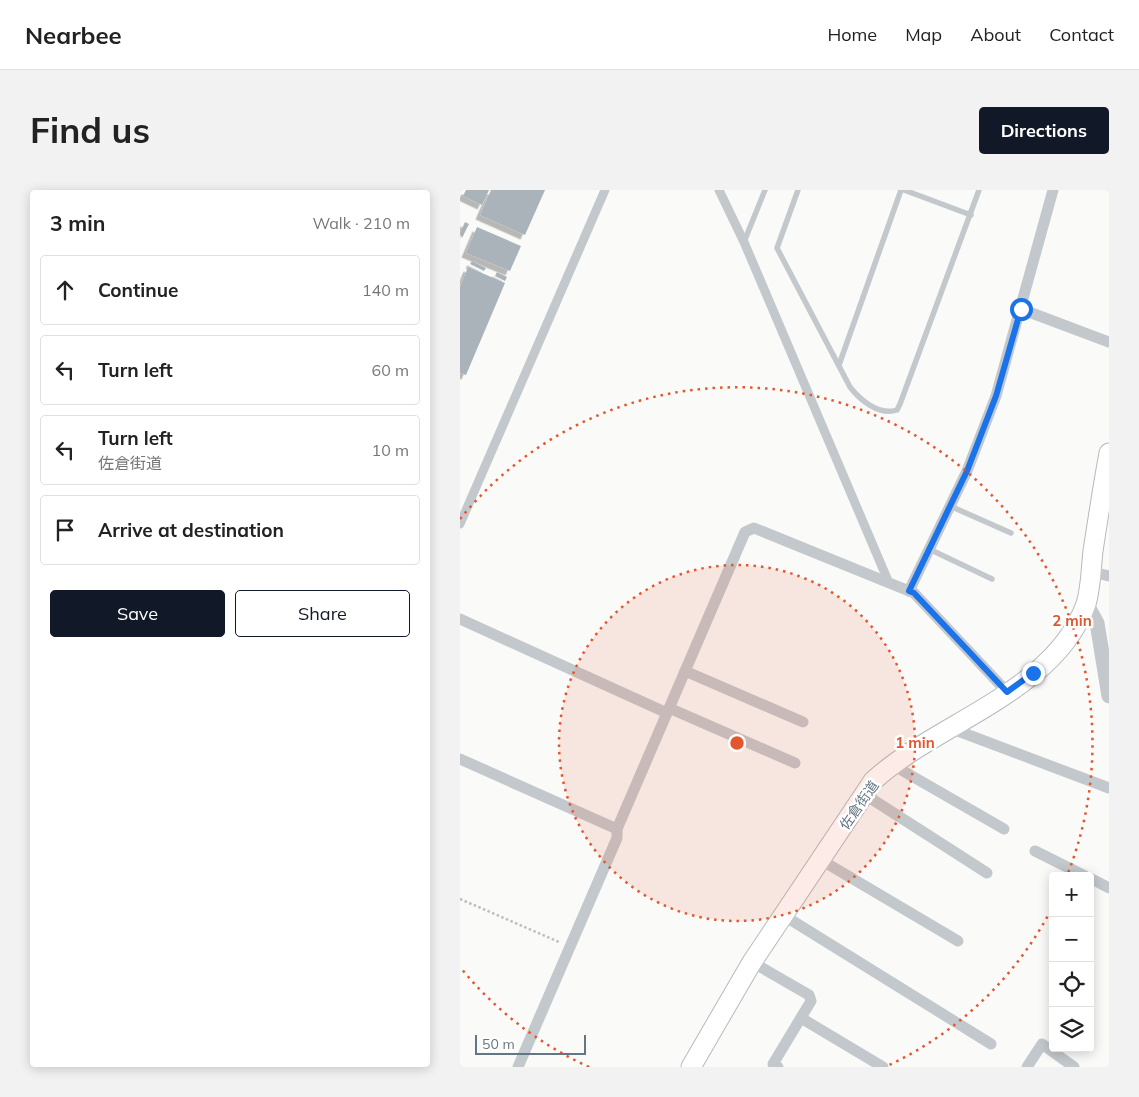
<!DOCTYPE html>
<meta charset="utf-8">
<style>
:root{--surface:#fff;--page:#f2f2f2;--text:#222;--muted:#767676;--line:#e0e0e0;--accent:#111827}
body{margin:0;font-family:Mulish,"Noto Sans JP",sans-serif;background:var(--page);color:var(--text)}
.controls{position:absolute;right:15px;bottom:15px;display:grid;overflow:hidden;border-radius:5px;box-shadow:0 2px 12px #0003}
.controls button{width:45px;height:45px;display:grid;place-items:center;padding:0;border:0;border-bottom:1px solid var(--line);background:var(--surface);color:var(--text);font:25px sans-serif}
.scale{position:absolute;left:15px;bottom:12px;width:111px;box-sizing:border-box;padding-left:5px;border:2px solid #657683;border-top:0;font-size:14px;line-height:18px;white-space:nowrap;color:#657683;-webkit-text-stroke:4px #fff;paint-order:stroke}
.stop{position:absolute;width:15px;height:15px;margin:-11px;border:4px solid #1a73e8;border-radius:50%;background:#fff}
.stop.end{background:#1a73e8;border-color:#fff;box-shadow:0 1px 5px #0008}
.list{margin:0;padding:0;list-style:none}
h2{display:flex;justify-content:space-between;align-items:center;height:65px;margin:0;padding:0 20px;font-size:21px}
h2 small{font-size:16px;font-weight:400;color:var(--muted)}
.list li{display:grid;grid-template-columns:32px 1fr auto;gap:15px;align-items:center;box-sizing:border-box;height:70px;margin:0 10px 10px;padding:0 10px;border:1px solid var(--line);border-radius:5px}
.list b{display:block;font-size:19px;white-space:nowrap}
.list p{margin:0;font-size:16px;white-space:nowrap;color:var(--muted)}
.list em{font-size:16px;font-style:normal;color:var(--muted)}
.actions{display:flex;gap:10px;padding:15px 20px}
.actions a{flex:1;padding:11px 0;border:1px solid var(--accent);border-radius:5px;text-align:center;font-size:18px;color:var(--accent)}
.actions .main{background:var(--accent);color:#fff}
.icon{flex:none;width:28px;height:28px;fill:none;stroke:currentColor;stroke-width:2;stroke-linecap:round;stroke-linejoin:round}
.map{position:relative;flex:none;width:649px;height:877px;overflow:hidden;border-radius:5px}
header{display:flex;align-items:center;gap:30px;box-sizing:border-box;height:70px;padding:0 25px;background:var(--surface);border-bottom:1px solid var(--line)}
header strong{font-size:24px}
nav{display:flex;gap:28px;margin-inline-start:auto;font-size:18px}
.intro{display:flex;align-items:center;justify-content:space-between;box-sizing:border-box;height:120px;padding:0 30px}
h1{margin:0;font-size:35px}
.button{padding:12px 22px;border-radius:5px;background:var(--accent);color:#fff;font-size:18px;font-weight:700}
main{display:flex;gap:30px;padding:0 30px}
aside{flex:1;background:var(--surface);border-radius:5px;box-shadow:0 2px 12px #0003}
.map>svg:first-child{display:block}
.building{fill:#aab3b9;filter:url(#shadow)}
.lines{fill:none;stroke-linecap:round;stroke-linejoin:round}
.primary-casing{stroke:#b5babe;stroke-width:21}
.path{stroke:#bbbfc2;stroke-width:2.5;stroke-dasharray:2.5 2.5;stroke-linecap:butt}
.service{stroke:#c3c8cc;stroke-width:5.5}
.pedestrian{stroke:#c3c8cc;stroke-width:9}
.minor{stroke:#c3c8cc;stroke-width:11}
.tertiary{stroke:#c3c8cc;stroke-width:15}
.primary{stroke:#fff;stroke-width:19}
.route{stroke:#1a73e8;stroke-width:6}
.ring{fill:none;stroke:#e4572e;stroke-width:2.5;stroke-dasharray:2.5 5}
.labels{text-anchor:middle;dominant-baseline:central;stroke-width:5;stroke-linejoin:round;paint-order:stroke}
.street-label{font-size:14px;fill:#657683;stroke:#fff}
.centre{fill:#e4572e;stroke:#fff;stroke-width:2.5}
.ring-label{font-size:15px;text-anchor:middle;font-weight:bold;fill:#e4572e;stroke:#fff;stroke-width:5;stroke-linejoin:round;paint-order:stroke}
</style>
<header>
<strong>Nearbee</strong>
<nav><a>Home</a><a>Map</a><a>About</a><a>Contact</a></nav>
</header>
<div class="intro"><h1>Find us</h1><a class="button">Directions</a></div>
<main>
<aside>
<h2>3 min<small>Walk · 210 m</small></h2>
<ul class="list">
<li><svg class="icon" aria-label="ahead" viewBox="0 0 24 24"><path d="M12 20V5M6 11l6-6 6 6"/></svg><div><b>Continue</b></div><em>140 m</em></li>
<li><svg class="icon" aria-label="left" viewBox="0 0 24 24"><path d="M17 20v-9H6M10 6l-5 5 5 5"/></svg><div><b>Turn left</b></div><em>60 m</em></li>
<li><svg class="icon" aria-label="left" viewBox="0 0 24 24"><path d="M17 20v-9H6M10 6l-5 5 5 5"/></svg><div><b>Turn left</b><p>佐倉街道</p></div><em>10 m</em></li>
<li><svg class="icon" aria-label="arrive" viewBox="0 0 24 24"><path d="M6 21V4h12l-3 4 3 4H6"/></svg><div><b>Arrive at destination</b></div></li>
</ul>
<div class="actions"><a class="main">Save</a><a>Share</a></div>
</aside>
<div class="map">
<svg width="649" height="877" viewBox="0 0 649 877">
<defs>
<filter id="shadow"><feDropShadow dx="-4.5" dy="4.5" stdDeviation="0" flood-color="#0004"/></filter>
</defs>
<rect width="100%" height="100%" fill="#fafaf8"/>
<g class="building">
<polygon points="6,0 29,0 22,15 3,6"/>
<polygon points="31,0 85,0 65,45 20,25"/>
<polygon points="5,32 9,34 2,48 0,43"/>
<polygon points="17,37 61,56 50,81 6,63"/>
<polygon points="12,71 26,78 24,81 10,74"/>
<polygon points="8,77 45,93 6,185 0,183 0,97"/>
<polygon points="37,82 47,87 45,91 35,86"/>
</g>
<g class="lines">
<g class="primary-casing">
<path id="primary" d="M231,877L292,772L413,591C477,532 595,502 626,414C631,398 631,378 633,361C638,328 643,296 649,263"/>
</g>
<polyline class="path" points="0,709 99,752"/>
<g class="service">
<path d="M338,0L317,58L390,197C400,210 419,226 437,220L440,214L519,0"/>
<polyline points="444,0 511,25"/>
<polyline points="284,52 305,0"/>
<polyline points="379,175 441,0"/>
<polyline points="490,316 551,343"/>
<polyline points="469,359 532,389"/>
</g>
<g class="pedestrian">
<polyline points="259,0 284,52 429,393"/>
<polyline points="0,334 145,0"/>
</g>
<g class="minor">
<polyline points="561,119 649,152"/>
<polyline points="631,382 649,386"/>
<polyline points="449,401 507,281 536,206 593,0"/>
<polyline points="0,429 207,523"/>
<polyline points="225,481 343,532"/>
<polyline points="209,518 335,573"/>
<polyline points="490,538 649,598"/>
<polyline points="0,569 157,639 285,342 294,338 454,403 547,502"/>
<polyline points="431,574 544,639"/>
<polyline points="404,604 527,683"/>
<polyline points="575,661 625,686"/>
<polyline points="361,670 498,751"/>
<polyline points="630,688 649,698"/>
<polyline points="323,725 531,854"/>
<polyline points="292,772 349,805 351,811 313,874 318,877"/>
<polyline points="341,828 423,877"/>
<polyline points="58,877 157,648 157,639"/>
<polyline points="567,877 582,854 614,877"/>
</g>
<polyline class="tertiary" points="626,413 637,433 649,506"/>
<use href="#primary" class="primary"/>
</g>
<g class="lines">
<polyline class="route" points="561,119 536,206 507,281 449,401 454,403 547,502 573,483"/>
</g>
<circle cx="277" cy="553" r="178" fill="#e4572e" fill-opacity=".12"/>
<g class="ring">
<circle cx="277" cy="553" r="178"/>
<path d="M591 720A356 356 0 0 1 425 877M129 877A356 356 0 0 1 0 777M0 329A356 356 0 0 1 608 683"/>
</g>
<g class="labels">
<g class="street-label">
<text transform="translate(399 615) rotate(-55)">佐倉街道</text>
</g>
</g>
<circle cx="277" cy="553" r="8" class="centre"/>
<g class="ring-label">
<text x="612" y="436">2 min</text>
<text x="455" y="558">1 min</text>
</g>
</svg>
<div class="controls">
<button>+</button>
<button>−</button>
<button><svg class="icon" aria-label="locate" viewBox="0 0 24 24"><circle cx="12" cy="12" r="6"/><path d="M12 2v4M12 18v4M2 12h4M18 12h4"/></svg></button>
<button><svg class="icon" aria-label="layers" viewBox="0 0 24 24"><path d="M12 4l9 5-9 5-9-5zM3 14l9 5 9-5"/></svg></button>
</div>
<div class="scale">50 m</div>
<div class="stop" style="left:561px;top:119px"></div>
<div class="stop end" style="left:573px;top:483px"></div>
</div>
</main>
